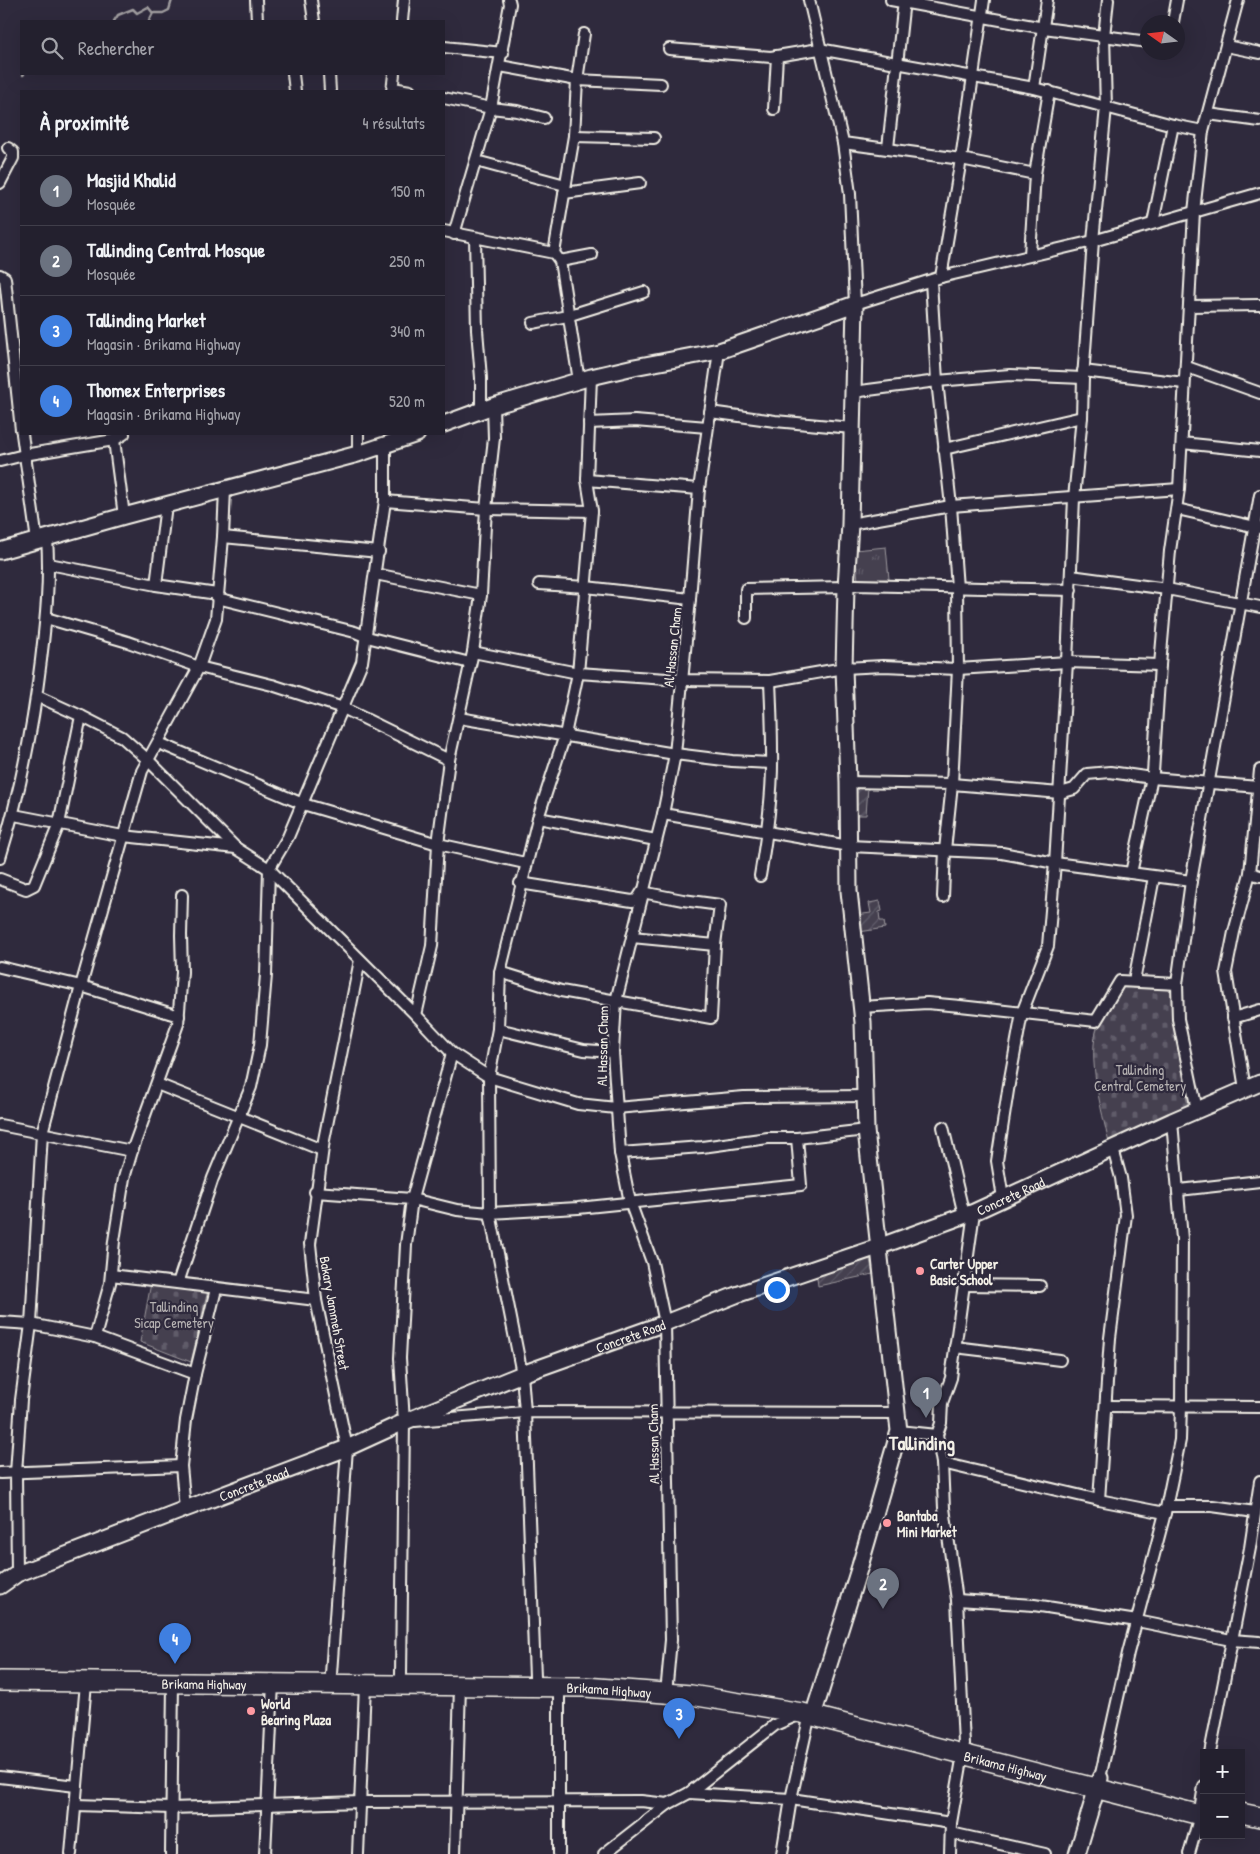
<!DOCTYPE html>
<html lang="fr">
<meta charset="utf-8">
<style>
:root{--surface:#23202e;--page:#2f2d3a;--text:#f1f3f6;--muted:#a3a3aa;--line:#403e4a;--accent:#ff9aa2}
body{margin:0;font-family:"Patrick Hand",sans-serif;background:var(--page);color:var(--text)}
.controls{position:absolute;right:15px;bottom:15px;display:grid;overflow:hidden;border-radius:0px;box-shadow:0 5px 20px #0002}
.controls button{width:45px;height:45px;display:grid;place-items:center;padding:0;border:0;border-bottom:1px solid var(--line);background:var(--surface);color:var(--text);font:25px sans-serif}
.compass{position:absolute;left:1140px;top:15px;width:45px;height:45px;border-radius:50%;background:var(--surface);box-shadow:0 5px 20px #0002;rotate:284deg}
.you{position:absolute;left:776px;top:1289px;width:18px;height:18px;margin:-12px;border:4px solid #fff;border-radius:50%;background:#1a73e8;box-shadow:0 0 0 8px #1a73e833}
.badge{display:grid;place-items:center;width:32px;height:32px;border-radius:50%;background:var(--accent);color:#fff;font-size:16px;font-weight:700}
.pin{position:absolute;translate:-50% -41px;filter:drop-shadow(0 1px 2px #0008)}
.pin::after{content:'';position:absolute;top:26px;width:18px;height:15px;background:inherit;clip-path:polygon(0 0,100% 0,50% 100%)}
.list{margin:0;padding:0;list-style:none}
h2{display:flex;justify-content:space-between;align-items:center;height:65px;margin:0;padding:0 20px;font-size:21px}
h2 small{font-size:16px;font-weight:400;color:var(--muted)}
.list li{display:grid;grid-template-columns:32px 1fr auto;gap:15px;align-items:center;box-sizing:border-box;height:70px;padding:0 20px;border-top:1px solid var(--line)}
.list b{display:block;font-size:19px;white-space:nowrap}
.list p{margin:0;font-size:16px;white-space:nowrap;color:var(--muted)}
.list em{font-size:16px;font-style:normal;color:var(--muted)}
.icon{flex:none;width:28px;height:28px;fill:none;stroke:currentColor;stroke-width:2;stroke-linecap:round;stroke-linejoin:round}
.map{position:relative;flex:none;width:1260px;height:1854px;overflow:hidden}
.search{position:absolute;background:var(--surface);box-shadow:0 5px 20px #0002;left:20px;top:20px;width:425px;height:55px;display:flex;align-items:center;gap:12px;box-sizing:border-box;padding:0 18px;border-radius:0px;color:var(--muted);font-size:19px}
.panel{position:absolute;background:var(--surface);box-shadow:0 5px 20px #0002;left:20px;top:90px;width:425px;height:345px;border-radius:0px}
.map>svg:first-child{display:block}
.grass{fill:url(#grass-tufts);stroke:#9c989c}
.cemetery{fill:url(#cemetery-stones);stroke:#9c989c}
.garden{fill:url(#garden-furrows);stroke:#9c989c}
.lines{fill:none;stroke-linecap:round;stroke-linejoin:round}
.stream{stroke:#a19ea0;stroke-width:2.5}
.street-casing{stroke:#f4f1e8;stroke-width:14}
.secondary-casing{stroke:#f4f1e8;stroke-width:19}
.highway-casing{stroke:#f4f1e8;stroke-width:22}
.street{stroke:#2f2a3d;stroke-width:10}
.secondary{stroke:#2f2a3d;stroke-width:15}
.highway{stroke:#2f2a3d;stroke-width:19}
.poi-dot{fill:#ff9aa2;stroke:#2f2a3d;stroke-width:2}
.labels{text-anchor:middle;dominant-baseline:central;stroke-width:4.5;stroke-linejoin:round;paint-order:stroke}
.street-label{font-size:14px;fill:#f4f1e8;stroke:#2f2a3d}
.park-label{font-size:14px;fill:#b7b3b3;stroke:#2f2a3d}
.poi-label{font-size:14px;font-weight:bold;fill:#f4f1e8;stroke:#2f2a3d;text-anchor:start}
.district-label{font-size:19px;font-weight:bold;fill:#f4f1e8;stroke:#2f2a3d}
</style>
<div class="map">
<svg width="1260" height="1854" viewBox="0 0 1260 1854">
<defs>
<pattern id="grass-tufts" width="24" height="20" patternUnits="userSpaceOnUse" patternTransform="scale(1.25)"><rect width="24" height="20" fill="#454050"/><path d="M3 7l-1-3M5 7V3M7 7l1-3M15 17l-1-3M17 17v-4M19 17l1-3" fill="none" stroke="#605c69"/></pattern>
<pattern id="cemetery-stones" width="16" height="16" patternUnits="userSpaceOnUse" patternTransform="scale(1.25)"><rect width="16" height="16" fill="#454050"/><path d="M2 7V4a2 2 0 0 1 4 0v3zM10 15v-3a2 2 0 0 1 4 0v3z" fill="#605c69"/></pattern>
<pattern id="garden-furrows" width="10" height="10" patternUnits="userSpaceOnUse" patternTransform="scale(1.25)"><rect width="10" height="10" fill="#454050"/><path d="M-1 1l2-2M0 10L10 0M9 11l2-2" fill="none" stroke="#605c69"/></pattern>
</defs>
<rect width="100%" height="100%" fill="#2f2a3d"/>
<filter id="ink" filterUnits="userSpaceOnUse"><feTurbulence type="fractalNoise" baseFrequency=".02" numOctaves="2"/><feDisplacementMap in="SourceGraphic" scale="10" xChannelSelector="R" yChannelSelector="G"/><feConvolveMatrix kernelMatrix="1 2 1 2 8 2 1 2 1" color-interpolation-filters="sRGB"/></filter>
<g filter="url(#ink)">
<polygon class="grass" points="886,547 889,579 858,581 855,550"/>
<g class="cemetery">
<path d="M1121,984L1171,988L1175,1025L1188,1107L1109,1143C1102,1111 1086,1057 1098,1025C1103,1011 1114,997 1121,984Z"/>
<polygon points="151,1283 208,1290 191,1362 140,1342"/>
</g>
<g class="garden">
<polygon points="854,786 868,787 866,815 852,815"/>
<polygon points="880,901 882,911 879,912 880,921 884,921 885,928 859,932 856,915 871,913 869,903"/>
<polygon points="868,1250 873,1274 818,1286 816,1270"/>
</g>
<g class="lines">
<g class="stream">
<polyline points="114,21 118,15 133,9 137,13 148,7 153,13"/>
<polyline points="149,21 153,13 163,13 169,10 172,0"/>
<polyline points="23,75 24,74"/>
</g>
<g class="street-casing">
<g id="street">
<polyline points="256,0 257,21"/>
<polyline points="311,0 314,21"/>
<polyline points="809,0 843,143 850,194 855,304 941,277 1093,241 1260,193"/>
<polyline points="891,0 1044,28 1148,42"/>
<polyline points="402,21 404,0"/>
<polyline points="1173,22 1177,0"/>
<polyline points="1226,46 1260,53"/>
<polyline points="444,47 503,53"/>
<polyline points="669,49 771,57 819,49 1034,88 1173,125 1203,131"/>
<polyline points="500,66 577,80 661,84"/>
<polyline points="293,74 295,91"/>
<polyline points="329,74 330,91"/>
<polyline points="393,88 410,91"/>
<polyline points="1034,88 1047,0"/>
<polyline points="392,91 394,74"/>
<polyline points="444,98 491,108 517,111 544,118"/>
<polyline points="774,109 777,56"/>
<polyline points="1208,114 1260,121"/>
<polyline points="574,136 654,138"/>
<polyline points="843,143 961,159 1035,174"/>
<polyline points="888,148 904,0"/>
<polyline points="476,161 565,185"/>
<polyline points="0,183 13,158 13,152 8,148"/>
<polyline points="564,193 640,183"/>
<polyline points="1153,223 1173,125"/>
<polyline points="444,231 554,253"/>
<polyline points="454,234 491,108 510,4 509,0"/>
<polyline points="475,238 477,330 481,378 481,410"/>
<polyline points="1030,255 1035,174 1049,91"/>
<polyline points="560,261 592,255"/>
<polyline points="0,275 5,278 21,430"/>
<polyline points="941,277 961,159 984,0"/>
<polyline points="931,281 937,381 951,506 957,588 958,669 952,784 945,850 943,897"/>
<polyline points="1190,306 1260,305"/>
<polyline points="533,323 567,316 644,292"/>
<polyline points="1187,367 1260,393"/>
<polyline points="1083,371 1184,383"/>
<polyline points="579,381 560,261 554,253 574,136 577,80 584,34"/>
<polyline points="853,392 937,381 1010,375 1083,378"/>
<polyline points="710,412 775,421 852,428"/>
<polyline points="589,423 635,421 707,427"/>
<polyline points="22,434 37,541"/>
<polyline points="358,434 358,454"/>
<polyline points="114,440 124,516"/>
<polyline points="1182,443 1260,451"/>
<polyline points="944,449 1082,417"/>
<polyline points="0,461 24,455 114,440 124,434"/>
<polyline points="587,480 699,489"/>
<polyline points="385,501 486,509 592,511"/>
<polyline points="1177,509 1260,528"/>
<polyline points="850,524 951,506 1179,489"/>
<polyline points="223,537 379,552"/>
<polyline points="49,564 156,585 217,594"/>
<polyline points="375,574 481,595"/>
<polyline points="1071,576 1167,589 1260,607"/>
<polyline points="539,584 586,587 690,599"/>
<polyline points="156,585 166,505"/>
<polyline points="217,598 355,632 367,637 470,663"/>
<polyline points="46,618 128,642 199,667 272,685 343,708 449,760"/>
<polyline points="746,618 746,589 846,587 856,585 1071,590"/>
<polyline points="473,652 578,673 682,680 770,681 844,668 883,666 958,669 1067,662 1160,665"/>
<polyline points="37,696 81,716 122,737 148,760 236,848 269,869 416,1015 452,1053 489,1077 578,1104 616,1108 744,1097 866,1096"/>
<polyline points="459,718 675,754 732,761 772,763"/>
<polyline points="159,743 303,804 438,844 525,863"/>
<polyline points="848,782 952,784 1060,793 1074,789 1087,774 1110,772 1152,778 1258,787"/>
<polyline points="663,814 849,846 1002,853 1055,863 1191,881"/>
<polyline points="14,815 123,836 236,848"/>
<polyline points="538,818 656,840"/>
<path d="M0,858C20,794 33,727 41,660C46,619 50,579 47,538"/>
<polyline points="1131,873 1153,773 1160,665 1170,551 1179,489 1194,212 1203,131 1238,0"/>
<polyline points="1250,873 1260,876"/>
<path d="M760,876C767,834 773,792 772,750C772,727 771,704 770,681"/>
<polyline points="0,879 26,889 34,885 59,824 81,716"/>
<polyline points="632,937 715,945"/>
<polyline points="0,967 81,986 179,1016"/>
<polyline points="500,972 561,991 711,1018 715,945 720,905 683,900 642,892 637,900 632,901 520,883"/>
<polyline points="1134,981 1154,877"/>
<polyline points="861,1007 927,1003 960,1006 1096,1021 1120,981 1177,984"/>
<polyline points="416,1015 432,946 438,844 449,760 473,652 481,595 486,509 494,438 493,406"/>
<polyline points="1233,1018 1260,1010"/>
<polyline points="498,1029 584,1050 613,1052"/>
<polyline points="157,1084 322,1150"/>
<polyline points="1245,1089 1226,972 1234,932 1250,873 1260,770"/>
<polyline points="1197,1110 1178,1019 1177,984 1191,881 1260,495"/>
<polyline points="0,1125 132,1151"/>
<polyline points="943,1127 964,1215"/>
<polyline points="620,1153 702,1147 768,1138 797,1138 866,1130"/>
<polyline points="1179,1190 1260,1181"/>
<polyline points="315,1192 412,1199 457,1210 490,1213 578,1208 801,1185 797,1138"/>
<polyline points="1003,1198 997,1161 1009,1084 1022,1013 1048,946 1055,863 1067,662 1074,498 1082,417 1083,378 1093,241 1106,107 1104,36 1108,0"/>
<polyline points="111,1275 316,1300"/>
<polyline points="178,1283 213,1178 251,1087 260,1045 266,975 269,869 288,837 362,662 385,501 385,445"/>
<polyline points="964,1285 1040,1286"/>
<polyline points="0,1322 31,1324 95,1337 195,1374"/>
<polyline points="95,1337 110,1283 114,1241 124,1178 132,1151 178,1024 182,972 181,935 182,895"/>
<polyline points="955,1347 1060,1360"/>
<polyline points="1106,1406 1260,1407"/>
<polyline points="415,1421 525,1412 897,1413"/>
<polyline points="899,1431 937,1435"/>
<polyline points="942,1463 1099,1500 1165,1513"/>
<polyline points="0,1473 181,1466"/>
<polyline points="1099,1500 1110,1338 1126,1215 1121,1178 1113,1149"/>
<polyline points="1167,1506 1212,1506 1255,1512"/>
<polyline points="185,1509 181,1466 186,1420 195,1374 216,1289"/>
<polyline points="17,1574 16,1473 21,1400 31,1324 42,1133 81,986 142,771 199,667 216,619 223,537 225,489"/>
<polyline points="957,1600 1034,1605 1137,1621 1231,1640 1260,1642"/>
<polyline points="331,1674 347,1448 316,1300 310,1244 324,1140 360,960"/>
<polyline points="401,1675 404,1422 400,1358 406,1245 412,1199 452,1053"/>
<polyline points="535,1677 525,1412 522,1374 490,1213 489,1077 498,1029 500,972 538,818 565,735 578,673 592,511 587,480 591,377"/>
<polyline points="667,1683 671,1640 665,1323 652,1262 630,1202 620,1153 613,1052 616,1001 663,814 675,754 690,599 699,489 719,351"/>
<polyline points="964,1744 957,1600 944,1508 942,1463 937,1435 941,1423 942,1403 951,1378 974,1212"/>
<polyline points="1210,1753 1250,1548 1260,1481"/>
<polyline points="0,1777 76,1786"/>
<polyline points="1100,1778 1128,1653 1165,1513 1180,1440 1181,1406 1182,1239 1172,1121"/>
<polyline points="689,1793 791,1799 951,1823"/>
<polyline points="1201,1804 1204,1786"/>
<polyline points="76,1805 171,1808 361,1802 641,1801 668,1804"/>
<polyline points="951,1833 1045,1854"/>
<polyline points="71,1854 86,1683"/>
<polyline points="171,1854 173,1682"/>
<polyline points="265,1854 273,1683"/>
<polyline points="358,1854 365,1685"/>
<polyline points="455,1854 460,1686"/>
<polyline points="559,1854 559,1687"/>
<polyline points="604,1854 668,1804 689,1793 775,1725 798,1715"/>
<polyline points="782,1854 791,1799 808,1723 814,1712"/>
<polyline points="950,1854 951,1823 963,1754"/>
<polyline points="1189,1854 1200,1815"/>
</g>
</g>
<g class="secondary-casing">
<g id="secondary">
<polyline points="444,424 493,406 591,377 634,367 719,351 855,304 850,524 846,587 844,668 848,782 849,891 863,1022 866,1130 899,1431 860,1566 816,1706"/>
<polyline points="0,551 124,516 358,454 417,434"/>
<path id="s1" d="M0,1586L17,1574L185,1509L347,1448L404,1422L522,1374L665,1323L736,1295L878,1247L974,1212L1172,1121L1260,1083"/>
<polyline points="1077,1854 1100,1778"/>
</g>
</g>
<g class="highway-casing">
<g id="highway">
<path id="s2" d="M0,1681L585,1687L691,1695L802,1713L1204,1816"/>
<polyline points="1241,1813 1260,1817"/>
</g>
</g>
<use href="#street" class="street"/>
<use href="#secondary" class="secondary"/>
<use href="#highway" class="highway"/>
</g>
</g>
<g class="poi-dot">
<circle cx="920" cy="1271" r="5"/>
<circle cx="887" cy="1523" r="5"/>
<circle cx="251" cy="1711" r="5"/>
</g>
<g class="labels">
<g class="street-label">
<text transform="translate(672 647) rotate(-84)">Al Hassan Cham</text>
<text transform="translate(602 1046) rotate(-89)">Al Hassan Cham</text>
<text stroke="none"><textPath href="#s1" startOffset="1084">Concrete Road</textPath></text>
<text transform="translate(335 1313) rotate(80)">Bakary Jammeh Street</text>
<text stroke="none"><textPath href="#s1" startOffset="679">Concrete Road</textPath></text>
<text transform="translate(653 1444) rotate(-91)">Al Hassan Cham</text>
<text stroke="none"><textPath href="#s1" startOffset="274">Concrete Road</textPath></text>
<text stroke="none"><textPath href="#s2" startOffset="204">Brikama Highway</textPath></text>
<text stroke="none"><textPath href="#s2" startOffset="609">Brikama Highway</textPath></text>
<text stroke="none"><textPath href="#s2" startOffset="1014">Brikama Highway</textPath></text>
</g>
<g class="park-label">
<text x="1140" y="1069">Tallinding<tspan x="1140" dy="16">Central Cemetery</tspan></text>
<text x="174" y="1306">Tallinding<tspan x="174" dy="16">Sicap Cemetery</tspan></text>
</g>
<g class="poi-label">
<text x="930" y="1263">Carter Upper<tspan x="930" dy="16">Basic School</tspan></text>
<text x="897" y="1515">Bantaba<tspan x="897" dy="16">Mini Market</tspan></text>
<text x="261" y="1703">World<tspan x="261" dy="16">Bearing Plaza</tspan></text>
</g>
<g class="district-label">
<text x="922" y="1443">Tallinding</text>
</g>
</g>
</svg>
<div class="controls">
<button>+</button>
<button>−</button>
</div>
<svg class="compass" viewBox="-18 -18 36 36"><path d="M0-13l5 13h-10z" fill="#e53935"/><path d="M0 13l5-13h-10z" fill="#a3a3aa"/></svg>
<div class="you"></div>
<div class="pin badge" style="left:926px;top:1418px;background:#6b7280">1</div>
<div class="pin badge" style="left:883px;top:1609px;background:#6b7280">2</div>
<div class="pin badge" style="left:679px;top:1739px;background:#3f7fe0">3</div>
<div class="pin badge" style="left:175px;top:1664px;background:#3f7fe0">4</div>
<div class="search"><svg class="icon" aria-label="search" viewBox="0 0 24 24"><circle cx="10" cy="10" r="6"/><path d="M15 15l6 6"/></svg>Rechercher</div>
<section class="panel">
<h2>À proximité<small>4 résultats</small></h2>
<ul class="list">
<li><span class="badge" style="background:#6b7280">1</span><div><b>Masjid Khalid</b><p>Mosquée</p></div><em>150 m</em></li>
<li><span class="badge" style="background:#6b7280">2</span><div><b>Tallinding Central Mosque</b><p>Mosquée</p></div><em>250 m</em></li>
<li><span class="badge" style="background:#3f7fe0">3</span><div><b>Tallinding Market</b><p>Magasin · Brikama Highway</p></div><em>340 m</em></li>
<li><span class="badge" style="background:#3f7fe0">4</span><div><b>Thomex Enterprises</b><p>Magasin · Brikama Highway</p></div><em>520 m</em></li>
</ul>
</section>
</div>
